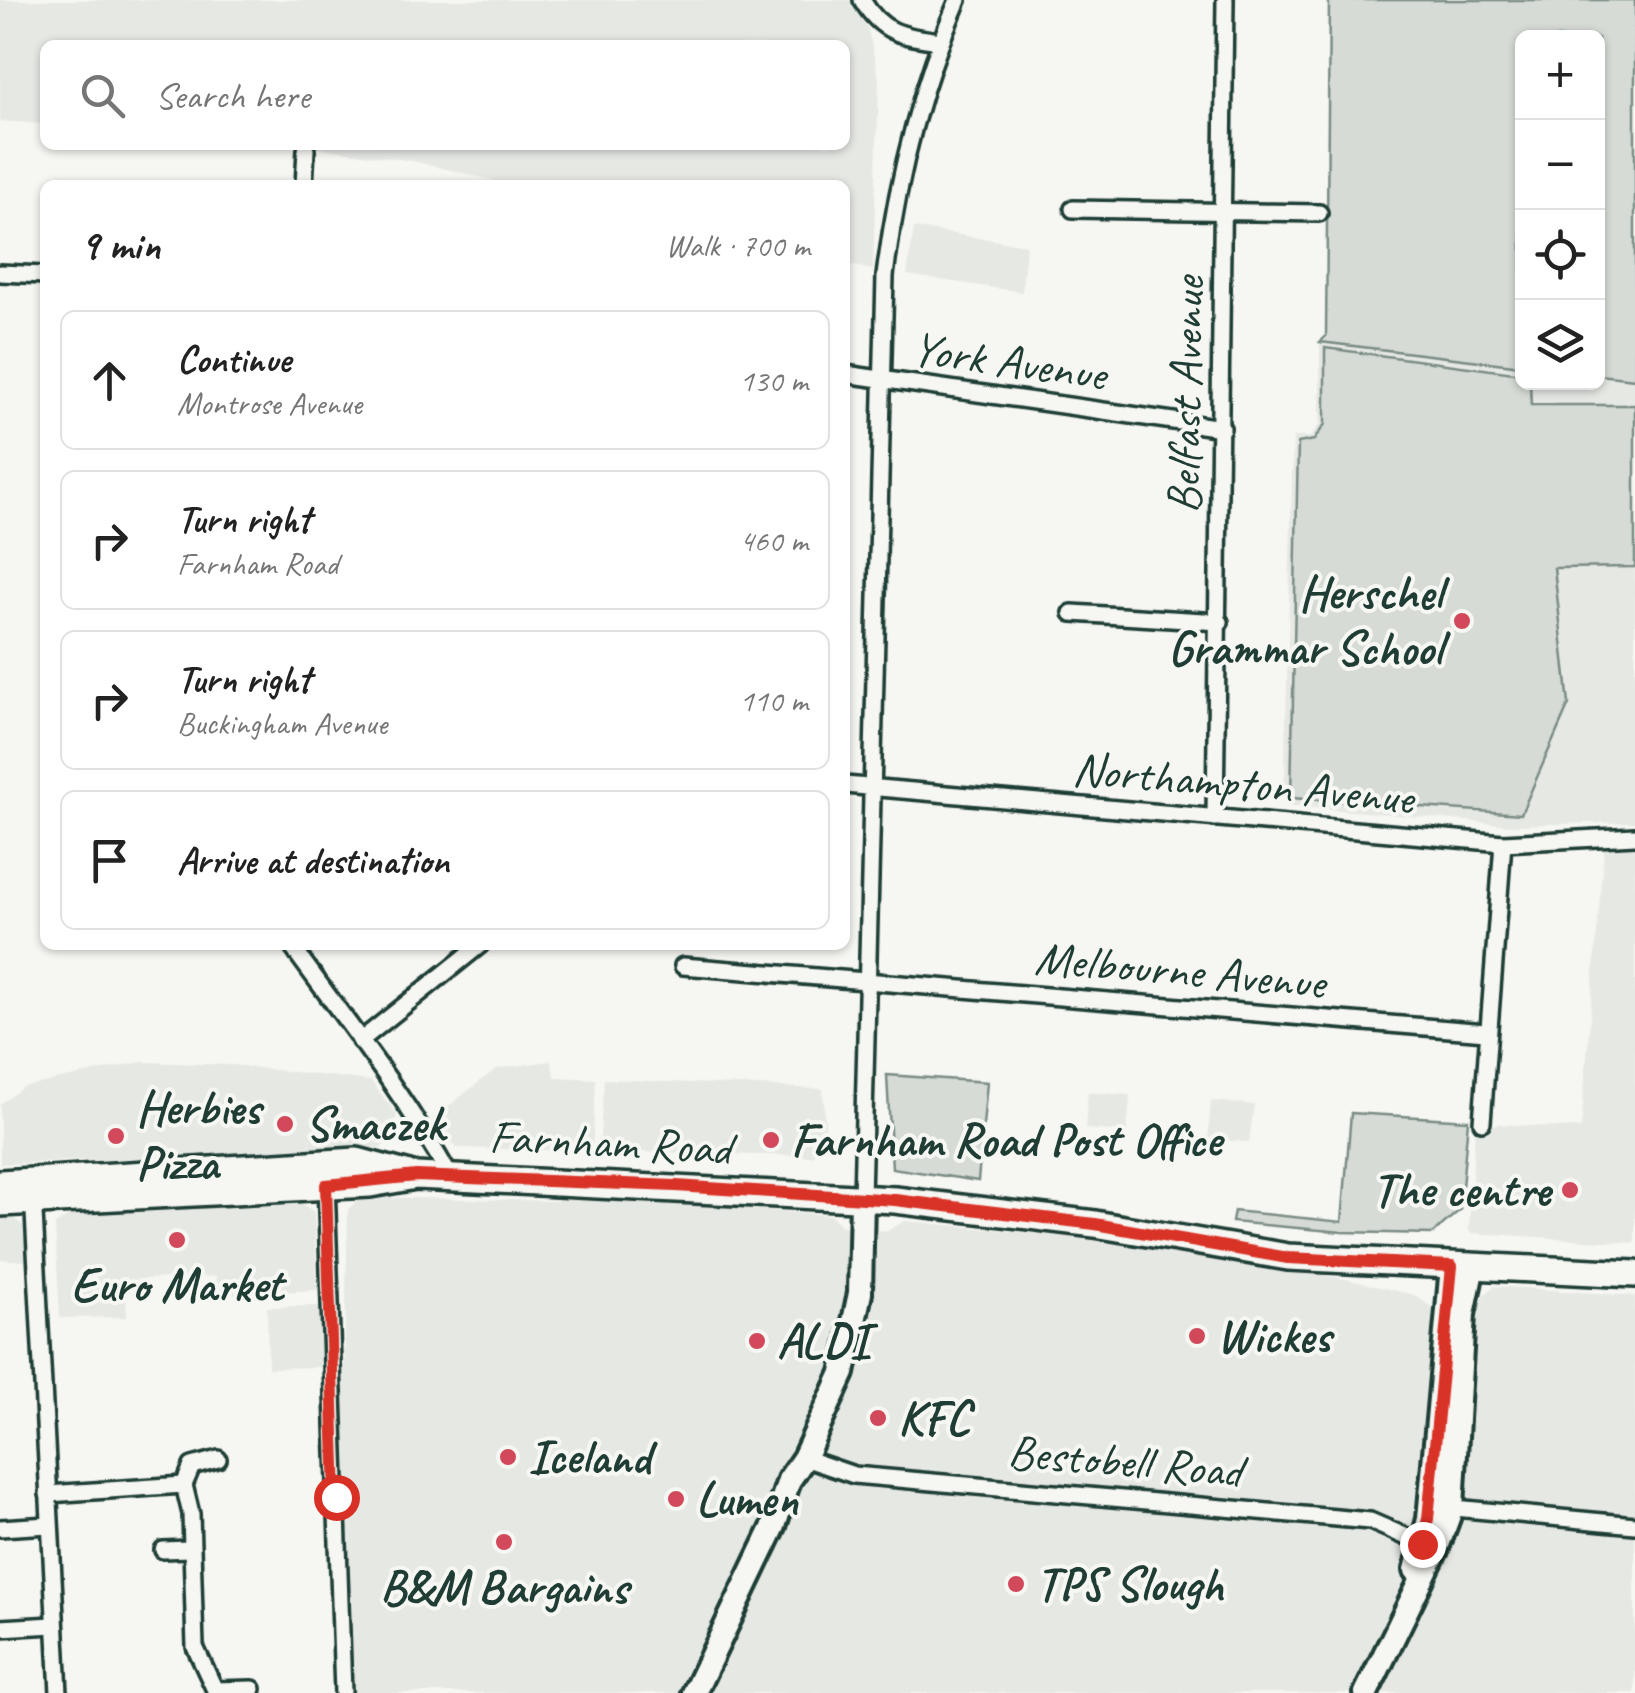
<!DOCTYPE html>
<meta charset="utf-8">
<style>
:root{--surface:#fff;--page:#f2f2f2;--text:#222;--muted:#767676;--line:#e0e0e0}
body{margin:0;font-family:Caveat,sans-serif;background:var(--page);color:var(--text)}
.controls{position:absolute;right:30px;top:30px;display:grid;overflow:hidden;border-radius:15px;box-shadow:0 2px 8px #0004}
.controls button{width:90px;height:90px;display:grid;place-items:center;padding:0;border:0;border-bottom:2px solid var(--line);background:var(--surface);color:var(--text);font:50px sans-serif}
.stop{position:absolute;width:30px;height:30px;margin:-22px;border:8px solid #d93025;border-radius:50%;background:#fff}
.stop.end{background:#d93025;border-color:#fff;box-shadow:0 2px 10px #0008}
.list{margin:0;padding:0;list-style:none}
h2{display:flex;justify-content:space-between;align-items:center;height:130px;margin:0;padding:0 40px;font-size:42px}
h2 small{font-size:32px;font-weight:400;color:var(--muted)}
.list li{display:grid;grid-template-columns:65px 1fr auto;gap:30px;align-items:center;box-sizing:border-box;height:140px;margin:0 20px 20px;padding:0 20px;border:2px solid var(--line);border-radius:15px}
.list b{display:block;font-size:38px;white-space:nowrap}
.list p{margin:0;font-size:32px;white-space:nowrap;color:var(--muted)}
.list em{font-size:32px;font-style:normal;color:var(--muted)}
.icon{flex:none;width:55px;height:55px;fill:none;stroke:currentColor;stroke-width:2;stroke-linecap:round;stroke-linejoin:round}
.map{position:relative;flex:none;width:1635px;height:1693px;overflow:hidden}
.search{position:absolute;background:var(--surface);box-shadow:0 2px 8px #0004;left:40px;top:40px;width:810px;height:110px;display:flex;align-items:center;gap:25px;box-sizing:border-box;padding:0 35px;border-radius:15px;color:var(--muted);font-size:38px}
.panel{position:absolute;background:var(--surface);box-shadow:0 2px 8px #0004;left:40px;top:180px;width:810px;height:770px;border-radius:15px}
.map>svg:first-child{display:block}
.built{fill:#e6e8e4}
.green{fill:#d6dbd6;stroke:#7a8c85;stroke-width:2.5}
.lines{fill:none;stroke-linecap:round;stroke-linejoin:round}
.street-casing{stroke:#1f3d34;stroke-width:22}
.secondary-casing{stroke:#1f3d34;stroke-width:30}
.primary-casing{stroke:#1f3d34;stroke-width:32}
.street{stroke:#f6f6f2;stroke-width:15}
.secondary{stroke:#f6f6f2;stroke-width:22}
.primary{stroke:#f6f6f2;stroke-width:25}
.route{stroke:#d93025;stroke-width:12}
.poi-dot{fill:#d1495b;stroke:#f6f6f2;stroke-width:4}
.labels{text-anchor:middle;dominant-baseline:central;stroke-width:8;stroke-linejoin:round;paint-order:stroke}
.street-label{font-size:48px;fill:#1f3d34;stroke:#f6f6f2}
.poi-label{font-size:48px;font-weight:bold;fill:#1f3d34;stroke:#f6f6f2;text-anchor:start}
</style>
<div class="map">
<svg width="1635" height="1693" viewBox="0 0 1635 1693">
<rect width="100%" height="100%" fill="#f6f6f2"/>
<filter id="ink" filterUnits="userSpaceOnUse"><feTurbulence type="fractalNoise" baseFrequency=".01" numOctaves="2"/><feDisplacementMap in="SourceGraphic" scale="20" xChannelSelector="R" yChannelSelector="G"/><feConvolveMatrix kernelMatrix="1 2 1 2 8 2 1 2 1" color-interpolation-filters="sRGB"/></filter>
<g filter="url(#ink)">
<g class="built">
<polygon points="0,0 851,0 868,29 879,79 873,270 845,264 845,185 513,185 413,161 299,145 845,145 845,45 45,45 45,124 0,121"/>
<polygon points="914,228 1026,245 1022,292 907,275"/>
<polygon points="1320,342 1522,366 1522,382 1598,382 1598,375 1635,379 1635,822 1512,825 1284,805 1293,437 1310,437 1320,424"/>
<polygon points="1635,846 1635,1243 1473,1233 1469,1231 1475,1128 1499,1124 1581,1129 1604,847"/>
<polygon points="551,1061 555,1077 596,1079 592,1151 457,1148 432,1119 496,1069"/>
<polygon points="142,1062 232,1065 371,1081 397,1115 382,1148 0,1164 0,1104 23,1087"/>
<polygon points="604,1079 823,1089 826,1143 812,1156 599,1151"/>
<polygon points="1088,1092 1130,1095 1127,1132 1085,1129"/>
<polygon points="1211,1101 1254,1105 1249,1142 1208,1139"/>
<polygon points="558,1195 831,1215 842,1226 887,1231 905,1221 1117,1241 1346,1279 1414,1295 1433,1308 1481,1304 1483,1296 1494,1286 1635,1296 1635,1693 352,1693 343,1430 348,1209 363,1197 557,1201"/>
<polygon points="292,1197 314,1212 317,1290 217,1295 216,1276 125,1280 127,1317 60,1318 55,1225 74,1212"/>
<polygon points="0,1210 24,1226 26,1261 0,1259"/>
<polygon points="320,1306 321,1367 268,1368 267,1307"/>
</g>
<g class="green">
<polygon points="1329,0 1635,0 1635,379 1598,375 1598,38 1522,38 1522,366 1320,342 1326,336"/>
<polygon points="1325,348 1522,374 1522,382 1530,383 1531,405 1635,405 1635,567 1554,568 1569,704 1521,814 1291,798 1298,443 1314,440 1325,424"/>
<polygon points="887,1075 987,1082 978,1181 892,1168"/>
<polygon points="1351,1113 1468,1120 1460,1210 1432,1234 1342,1232 1232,1222 1234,1211 1342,1222"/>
</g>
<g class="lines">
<g class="street-casing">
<g id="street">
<path d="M862,0C882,34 903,36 940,41"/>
<polyline points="304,185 306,150"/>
<polyline points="1073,209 1319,213"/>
<polyline points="0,273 45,275"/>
<polyline points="845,374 1222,428"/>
<polyline points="1072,613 1220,622"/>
<polyline points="845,785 1503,843 1635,836"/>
<polyline points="1215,818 1225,0"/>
<path d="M291,945C346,1021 405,1096 451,1178"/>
<polyline points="683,966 1486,1032"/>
<polyline points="360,1041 480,945"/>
<polyline points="1482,1122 1503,843"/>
<polyline points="326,1182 343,1693"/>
<polyline points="33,1193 59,1693"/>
<path d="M862,1198L885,276C897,180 919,89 958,0"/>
<polyline points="804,1458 854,1475 1370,1521 1430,1547"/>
<polyline points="218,1459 192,1466 184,1485 191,1514 195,1647 215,1690 253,1689"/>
<polyline points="48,1494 184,1485"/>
<polyline points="1444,1507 1635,1525"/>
<polyline points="0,1528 49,1525"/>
<polyline points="163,1550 189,1549"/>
<polyline points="0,1628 54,1625"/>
</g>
</g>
<g class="secondary-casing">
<g id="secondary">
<polyline points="1416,1570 1429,1519 1452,1266"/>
<polyline points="694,1693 774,1526 789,1480 804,1458 843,1373 860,1293 862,1198"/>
<polyline points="1366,1693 1436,1550 1452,1507 1463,1314 1473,1266"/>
</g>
</g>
<g class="primary-casing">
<g id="primary">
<polyline points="0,1183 357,1161 406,1174"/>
<polyline points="0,1203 370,1184 416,1176 895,1200 1095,1224 1288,1257 1635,1274"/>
</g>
</g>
<use href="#street" class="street"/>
<use href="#secondary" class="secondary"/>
<use href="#primary" class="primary"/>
</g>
</g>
<g class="lines" filter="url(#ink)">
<polyline class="route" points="336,1497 326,1185 416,1176 676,1186 895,1200 1095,1224 1288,1258 1452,1266 1428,1519 1422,1544"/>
</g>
<g class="poi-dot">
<circle cx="1462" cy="621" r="10"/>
<circle cx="285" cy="1124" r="10"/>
<circle cx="116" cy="1136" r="10"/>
<circle cx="771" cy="1140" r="10"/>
<circle cx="1570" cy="1190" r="10"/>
<circle cx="177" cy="1240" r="10"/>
<circle cx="1197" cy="1336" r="10"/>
<circle cx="757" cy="1341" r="10"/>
<circle cx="878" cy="1418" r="10"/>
<circle cx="508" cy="1457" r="10"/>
<circle cx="676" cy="1499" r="10"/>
<circle cx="504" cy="1542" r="10"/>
<circle cx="1016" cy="1584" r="10"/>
</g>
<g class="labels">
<g class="street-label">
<text transform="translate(1009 361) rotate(8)">York Avenue</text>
<text transform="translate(1185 395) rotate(-89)">Belfast Avenue</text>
<text transform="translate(1243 783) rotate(5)">Northampton Avenue</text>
<text transform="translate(1180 970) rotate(5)">Melbourne Avenue</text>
<text transform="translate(610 1142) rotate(3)">Farnham Road</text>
<text transform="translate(1125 1461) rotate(5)">Bestobell Road</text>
</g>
<g class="poi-label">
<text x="1442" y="593" text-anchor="end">Herschel<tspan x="1442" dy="55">Grammar School</tspan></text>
<text x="136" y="1108">Herbies<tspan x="136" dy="55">Pizza</tspan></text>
<text x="305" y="1124">Smaczek</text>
<text x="791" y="1140">Farnham Road Post Office</text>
<text x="1550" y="1190" text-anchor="end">The centre</text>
<text x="177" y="1285" text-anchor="middle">Euro Market</text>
<text x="1217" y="1336">Wickes</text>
<text x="777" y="1341">ALDI</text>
<text x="898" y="1418">KFC</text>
<text x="528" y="1457">Iceland</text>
<text x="696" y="1499">Lumen</text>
<text x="1036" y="1584">TPS Slough</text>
<text x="504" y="1587" text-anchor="middle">B&amp;M Bargains</text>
</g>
</g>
</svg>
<div class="controls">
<button>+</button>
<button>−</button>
<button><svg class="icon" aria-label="locate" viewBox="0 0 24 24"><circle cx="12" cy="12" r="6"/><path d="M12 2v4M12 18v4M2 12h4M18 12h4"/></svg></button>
<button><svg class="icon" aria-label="layers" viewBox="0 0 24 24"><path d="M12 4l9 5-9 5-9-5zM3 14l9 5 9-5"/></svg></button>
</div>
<div class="stop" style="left:336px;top:1497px"></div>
<div class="stop end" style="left:1422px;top:1544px"></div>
<div class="search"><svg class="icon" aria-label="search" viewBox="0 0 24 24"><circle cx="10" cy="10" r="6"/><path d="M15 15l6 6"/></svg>Search here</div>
<section class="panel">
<h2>9 min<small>Walk · 700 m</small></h2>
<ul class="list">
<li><svg class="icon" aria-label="ahead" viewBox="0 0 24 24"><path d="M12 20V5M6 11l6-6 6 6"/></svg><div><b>Continue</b><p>Montrose Avenue</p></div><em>130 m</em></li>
<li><svg class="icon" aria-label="right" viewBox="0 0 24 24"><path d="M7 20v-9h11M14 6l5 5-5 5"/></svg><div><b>Turn right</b><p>Farnham Road</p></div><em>460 m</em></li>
<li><svg class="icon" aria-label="right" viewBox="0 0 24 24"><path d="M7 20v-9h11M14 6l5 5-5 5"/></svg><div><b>Turn right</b><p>Buckingham Avenue</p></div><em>110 m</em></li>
<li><svg class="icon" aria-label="arrive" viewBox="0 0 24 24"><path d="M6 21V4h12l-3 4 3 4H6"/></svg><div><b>Arrive at destination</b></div></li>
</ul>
</section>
</div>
